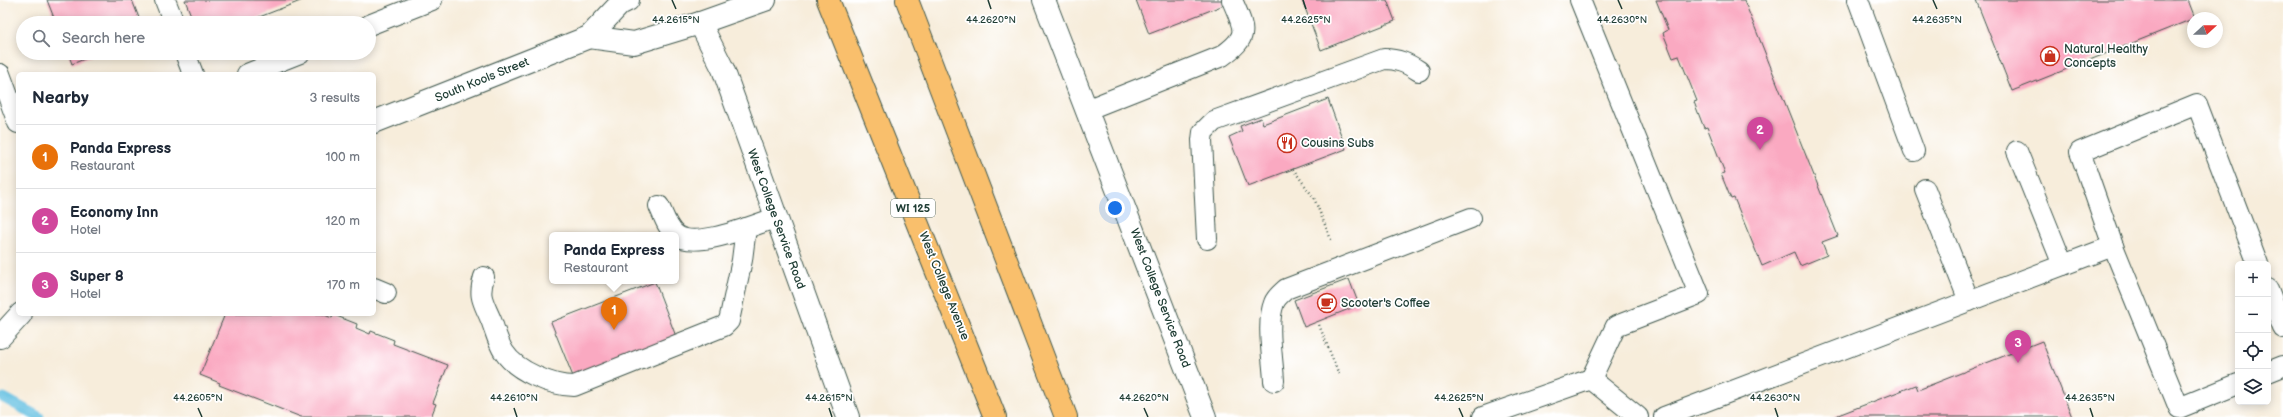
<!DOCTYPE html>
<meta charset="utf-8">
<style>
:root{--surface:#fff;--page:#f6f6f7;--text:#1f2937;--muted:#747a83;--line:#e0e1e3;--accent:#c8321e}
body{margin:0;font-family:"Balsamiq Sans",sans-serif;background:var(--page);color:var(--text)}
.controls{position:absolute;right:12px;bottom:12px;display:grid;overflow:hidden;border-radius:6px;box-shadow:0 2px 10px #0003}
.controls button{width:36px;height:36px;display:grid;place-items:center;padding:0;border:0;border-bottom:1px solid var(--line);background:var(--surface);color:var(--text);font:20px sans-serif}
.compass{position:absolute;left:2187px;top:12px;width:36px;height:36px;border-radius:50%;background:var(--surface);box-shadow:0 2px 10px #0003;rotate:69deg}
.you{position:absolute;left:1115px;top:208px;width:14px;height:14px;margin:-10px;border:3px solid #fff;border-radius:50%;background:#1a73e8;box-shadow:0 0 0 6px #1a73e833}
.badge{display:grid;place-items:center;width:26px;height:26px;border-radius:50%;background:var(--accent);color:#fff;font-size:13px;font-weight:700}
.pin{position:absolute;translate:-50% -33px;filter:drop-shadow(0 1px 2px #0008)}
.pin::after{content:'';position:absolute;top:21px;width:14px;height:12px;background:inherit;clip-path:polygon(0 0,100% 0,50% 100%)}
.popup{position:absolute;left:549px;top:232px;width:130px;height:52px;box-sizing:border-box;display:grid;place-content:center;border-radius:6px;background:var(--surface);filter:drop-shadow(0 1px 3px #0005);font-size:13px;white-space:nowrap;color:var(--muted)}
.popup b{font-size:15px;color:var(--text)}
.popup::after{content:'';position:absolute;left:50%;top:100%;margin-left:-8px;border:8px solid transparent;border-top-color:var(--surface)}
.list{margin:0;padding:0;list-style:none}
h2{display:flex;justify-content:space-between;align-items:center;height:52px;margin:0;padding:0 16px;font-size:17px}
h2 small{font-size:13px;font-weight:400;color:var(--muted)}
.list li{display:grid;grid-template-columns:26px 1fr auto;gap:12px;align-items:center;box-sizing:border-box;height:64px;padding:0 16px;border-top:1px solid var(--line)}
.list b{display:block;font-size:15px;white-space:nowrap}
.list p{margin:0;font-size:13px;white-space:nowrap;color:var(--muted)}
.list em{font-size:13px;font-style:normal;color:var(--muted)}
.icon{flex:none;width:22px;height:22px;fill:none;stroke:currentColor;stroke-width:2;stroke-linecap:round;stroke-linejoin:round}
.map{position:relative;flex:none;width:2283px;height:417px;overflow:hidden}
.search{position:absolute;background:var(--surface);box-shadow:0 2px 10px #0003;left:16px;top:16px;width:360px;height:44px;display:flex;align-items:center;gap:10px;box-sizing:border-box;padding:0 14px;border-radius:22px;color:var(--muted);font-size:15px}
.panel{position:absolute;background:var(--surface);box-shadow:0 2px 10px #0003;left:16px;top:72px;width:360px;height:244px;border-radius:6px}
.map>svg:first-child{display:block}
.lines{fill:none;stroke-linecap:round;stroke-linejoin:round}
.stream{stroke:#63c0e1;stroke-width:11}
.building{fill:#faa9c1}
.service-casing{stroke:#3f574d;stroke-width:22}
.minor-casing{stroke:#3f574d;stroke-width:24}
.tertiary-casing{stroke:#3f574d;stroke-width:24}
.primary-casing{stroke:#3f574d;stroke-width:24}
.path{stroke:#3f574d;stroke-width:2.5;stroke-dasharray:1 3;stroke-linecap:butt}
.service{stroke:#fff;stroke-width:20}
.minor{stroke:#fff;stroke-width:22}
.tertiary{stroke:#fff;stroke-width:22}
.primary{stroke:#f9bf6c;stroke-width:22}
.ticks{fill:none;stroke:#1f3d34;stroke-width:1.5}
.labels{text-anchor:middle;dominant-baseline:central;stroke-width:3.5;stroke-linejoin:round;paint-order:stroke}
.shield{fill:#fff;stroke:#627771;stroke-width:1}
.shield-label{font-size:11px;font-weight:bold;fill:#1f3d34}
.poi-label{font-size:12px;fill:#1f3d34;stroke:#fff;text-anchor:start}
.street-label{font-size:12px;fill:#1f3d34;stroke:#fff}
.ticks-label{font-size:10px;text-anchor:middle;fill:#1f3d34;stroke:#fff;stroke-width:3.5;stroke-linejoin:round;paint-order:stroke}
</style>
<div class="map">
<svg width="2283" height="417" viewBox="0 0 2283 417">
<rect width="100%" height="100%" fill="#fff"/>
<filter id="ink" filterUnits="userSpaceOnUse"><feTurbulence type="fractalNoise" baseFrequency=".025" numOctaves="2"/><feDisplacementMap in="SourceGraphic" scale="8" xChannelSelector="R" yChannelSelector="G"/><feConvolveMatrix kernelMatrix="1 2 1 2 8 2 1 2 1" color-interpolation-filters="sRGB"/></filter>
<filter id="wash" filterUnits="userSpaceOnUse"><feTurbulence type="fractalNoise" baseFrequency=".012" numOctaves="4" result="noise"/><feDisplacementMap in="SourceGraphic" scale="16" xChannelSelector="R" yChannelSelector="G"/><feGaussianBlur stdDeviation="0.9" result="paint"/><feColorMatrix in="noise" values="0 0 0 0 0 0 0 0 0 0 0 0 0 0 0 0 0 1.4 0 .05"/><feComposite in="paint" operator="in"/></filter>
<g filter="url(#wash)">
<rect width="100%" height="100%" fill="#f7eddb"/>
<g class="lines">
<polyline class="stream" points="4,398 39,417"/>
</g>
<g id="blocks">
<g class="building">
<polygon points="47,0 132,0 141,23 56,23"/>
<polygon points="185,0 303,0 244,23 194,23"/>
<polygon points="1136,0 1222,0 1224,5 1149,34"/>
<polygon points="1302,0 1387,0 1395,21 1321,50"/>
<polygon points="1656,0 1744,0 1838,236 1822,242 1827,255 1800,266 1794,252 1762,266 1734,198 1731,199 1721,174 1725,173 1707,127 1704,128 1694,102 1697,101 1679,56 1673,58 1663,33 1668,30"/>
<polygon points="1976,0 2188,0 2195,18 2012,91"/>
<polygon points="68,53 99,53 72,64"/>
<polygon points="1328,99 1346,149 1248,186 1229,137 1242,131 1240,126 1261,118 1263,124"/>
<polygon points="1349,279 1359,305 1304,327 1294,300"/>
<polygon points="655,282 677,339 574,379 551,322"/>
<polygon points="225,314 322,314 332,318 334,315 357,324 356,328 370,334 371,331 394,340 393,344 448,365 433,403 436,404 431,417 301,417 219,385 220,383 200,375"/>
<polygon points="2042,341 2072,417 1833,417 1916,385 1918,390"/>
</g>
</g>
</g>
<g filter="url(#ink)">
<use href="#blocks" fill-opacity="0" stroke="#3f574d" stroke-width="1"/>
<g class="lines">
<g class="service-casing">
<g id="service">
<polyline points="165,0 174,23"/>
<polyline points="1580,0 1699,294 1616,326 1591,379"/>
<polyline points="1858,0 1914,151"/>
<polyline points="369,25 432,0"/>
<polyline points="185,53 193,74"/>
<polyline points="0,74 18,123"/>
<polyline points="247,74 300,53"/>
<path d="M1086,110L1222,56C1250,36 1245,30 1232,0"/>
<polyline points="2017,151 2063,265"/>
<polyline points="1925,189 1969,301"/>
<path d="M659,206C664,216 667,228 676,235C696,250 753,225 775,218"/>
<path d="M1207,239L1202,140L1203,132L1214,121L1384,59C1398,59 1407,63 1419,71"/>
<path d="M484,277C478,297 483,301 491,320C495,330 498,343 504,352C516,371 552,386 574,386L724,326L729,321L742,260L746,228"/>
<polyline points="374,288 386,293"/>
<polyline points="2268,289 2283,328"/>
<polyline points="2268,372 2283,366"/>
<path d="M1274,381C1273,359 1266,323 1274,303C1276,297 1282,293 1286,289L1471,218"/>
<polyline points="2238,384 2179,408 2113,246 2080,152 2197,104 2258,264"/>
<polyline points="1483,417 1591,379 1638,417"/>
<polyline points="1664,417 2113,246"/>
</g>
</g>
<g class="minor-casing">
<polyline id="minor" points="1044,0 1205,417"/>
</g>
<g class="tertiary-casing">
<g id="tertiary">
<polyline points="700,23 723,69 848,417"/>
<polyline points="589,37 634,43 700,23 765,0"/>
<polyline points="374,122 589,37 620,4 628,0"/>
<polyline points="0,337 21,314"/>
</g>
</g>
<g class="primary-casing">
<g id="primary">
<polyline points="828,0 995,417"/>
<polyline points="907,0 1066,417"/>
</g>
</g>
<g class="path">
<polyline points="1293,169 1314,198 1332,242"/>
<polyline points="1319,325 1340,377"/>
</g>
<use href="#service" class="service"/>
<use href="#minor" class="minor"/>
<use href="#tertiary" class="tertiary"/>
<use href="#primary" class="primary"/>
</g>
</g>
<path class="ticks" d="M672,0L676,9M988,0L991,9M1303,0L1306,9M1618,0L1622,9M1933,0L1937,9M198,408L202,417M514,408L517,417M829,408L832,417M1144,408L1148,417M1459,408L1463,417M1775,408L1778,417M2090,408L2093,417"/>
<defs>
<g id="shop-ring" transform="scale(1)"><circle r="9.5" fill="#fff" stroke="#c8321e" stroke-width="1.5"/><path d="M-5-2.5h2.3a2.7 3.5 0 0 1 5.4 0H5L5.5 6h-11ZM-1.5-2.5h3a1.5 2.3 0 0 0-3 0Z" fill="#c8321e"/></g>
<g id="restaurant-ring" transform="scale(1)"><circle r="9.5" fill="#fff" stroke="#c8321e" stroke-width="1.5"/><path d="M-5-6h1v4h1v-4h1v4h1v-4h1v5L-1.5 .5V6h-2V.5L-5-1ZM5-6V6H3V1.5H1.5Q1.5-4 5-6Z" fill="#c8321e"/></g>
<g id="cafe-ring" transform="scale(1)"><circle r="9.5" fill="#fff" stroke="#c8321e" stroke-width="1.5"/><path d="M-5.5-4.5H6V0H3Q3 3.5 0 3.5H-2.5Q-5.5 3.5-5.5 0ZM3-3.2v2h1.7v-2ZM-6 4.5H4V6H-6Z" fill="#c8321e"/></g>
</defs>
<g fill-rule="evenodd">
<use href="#shop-ring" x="2050" y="56"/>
<use href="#restaurant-ring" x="1287" y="143"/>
<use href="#cafe-ring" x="1327" y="303"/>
</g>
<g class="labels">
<rect class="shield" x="891" y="199" width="44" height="18" rx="3"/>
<g class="shield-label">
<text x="913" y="208">WI 125</text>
</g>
<g class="poi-label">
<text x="2064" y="49">Natural Healthy<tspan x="2064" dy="14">Concepts</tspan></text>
<text x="1301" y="143">Cousins Subs</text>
<text x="1341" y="303">Scooter's Coffee</text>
</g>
<g class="street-label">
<text transform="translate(482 80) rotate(-22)">South Kools Street</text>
<text transform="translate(776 219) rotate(70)">West College Service Road</text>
<text transform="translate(944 286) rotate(68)">West College Avenue</text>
<text transform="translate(1160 298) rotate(69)">West College Service Road</text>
</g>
</g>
<g class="ticks-label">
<text x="676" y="23">44.2615°N</text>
<text x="991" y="23">44.2620°N</text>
<text x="1306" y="23">44.2625°N</text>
<text x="1622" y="23">44.2630°N</text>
<text x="1937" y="23">44.2635°N</text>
<text x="198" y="401">44.2605°N</text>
<text x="514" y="401">44.2610°N</text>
<text x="829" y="401">44.2615°N</text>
<text x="1144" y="401">44.2620°N</text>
<text x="1459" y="401">44.2625°N</text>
<text x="1775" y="401">44.2630°N</text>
<text x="2090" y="401">44.2635°N</text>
</g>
</svg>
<div class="controls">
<button>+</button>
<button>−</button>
<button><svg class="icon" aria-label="locate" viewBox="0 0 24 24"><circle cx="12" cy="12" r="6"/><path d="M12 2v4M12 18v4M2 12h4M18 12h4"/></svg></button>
<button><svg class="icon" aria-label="layers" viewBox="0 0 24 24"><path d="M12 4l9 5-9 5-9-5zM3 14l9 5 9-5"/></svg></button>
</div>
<svg class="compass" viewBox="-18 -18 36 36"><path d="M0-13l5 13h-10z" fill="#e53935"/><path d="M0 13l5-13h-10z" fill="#747a83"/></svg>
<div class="you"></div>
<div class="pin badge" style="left:614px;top:330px;background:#e8710a">1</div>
<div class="popup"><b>Panda Express</b>Restaurant</div>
<div class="pin badge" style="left:1760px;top:150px;background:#d1479c">2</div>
<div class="pin badge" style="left:2018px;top:363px;background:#d1479c">3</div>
<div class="search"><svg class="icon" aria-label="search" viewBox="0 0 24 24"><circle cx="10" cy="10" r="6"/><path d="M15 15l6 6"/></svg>Search here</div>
<section class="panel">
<h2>Nearby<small>3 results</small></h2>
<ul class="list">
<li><span class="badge" style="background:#e8710a">1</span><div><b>Panda Express</b><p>Restaurant</p></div><em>100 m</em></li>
<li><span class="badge" style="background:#d1479c">2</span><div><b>Economy Inn</b><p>Hotel</p></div><em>120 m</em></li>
<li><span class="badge" style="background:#d1479c">3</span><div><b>Super 8</b><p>Hotel</p></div><em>170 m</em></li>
</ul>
</section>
</div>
